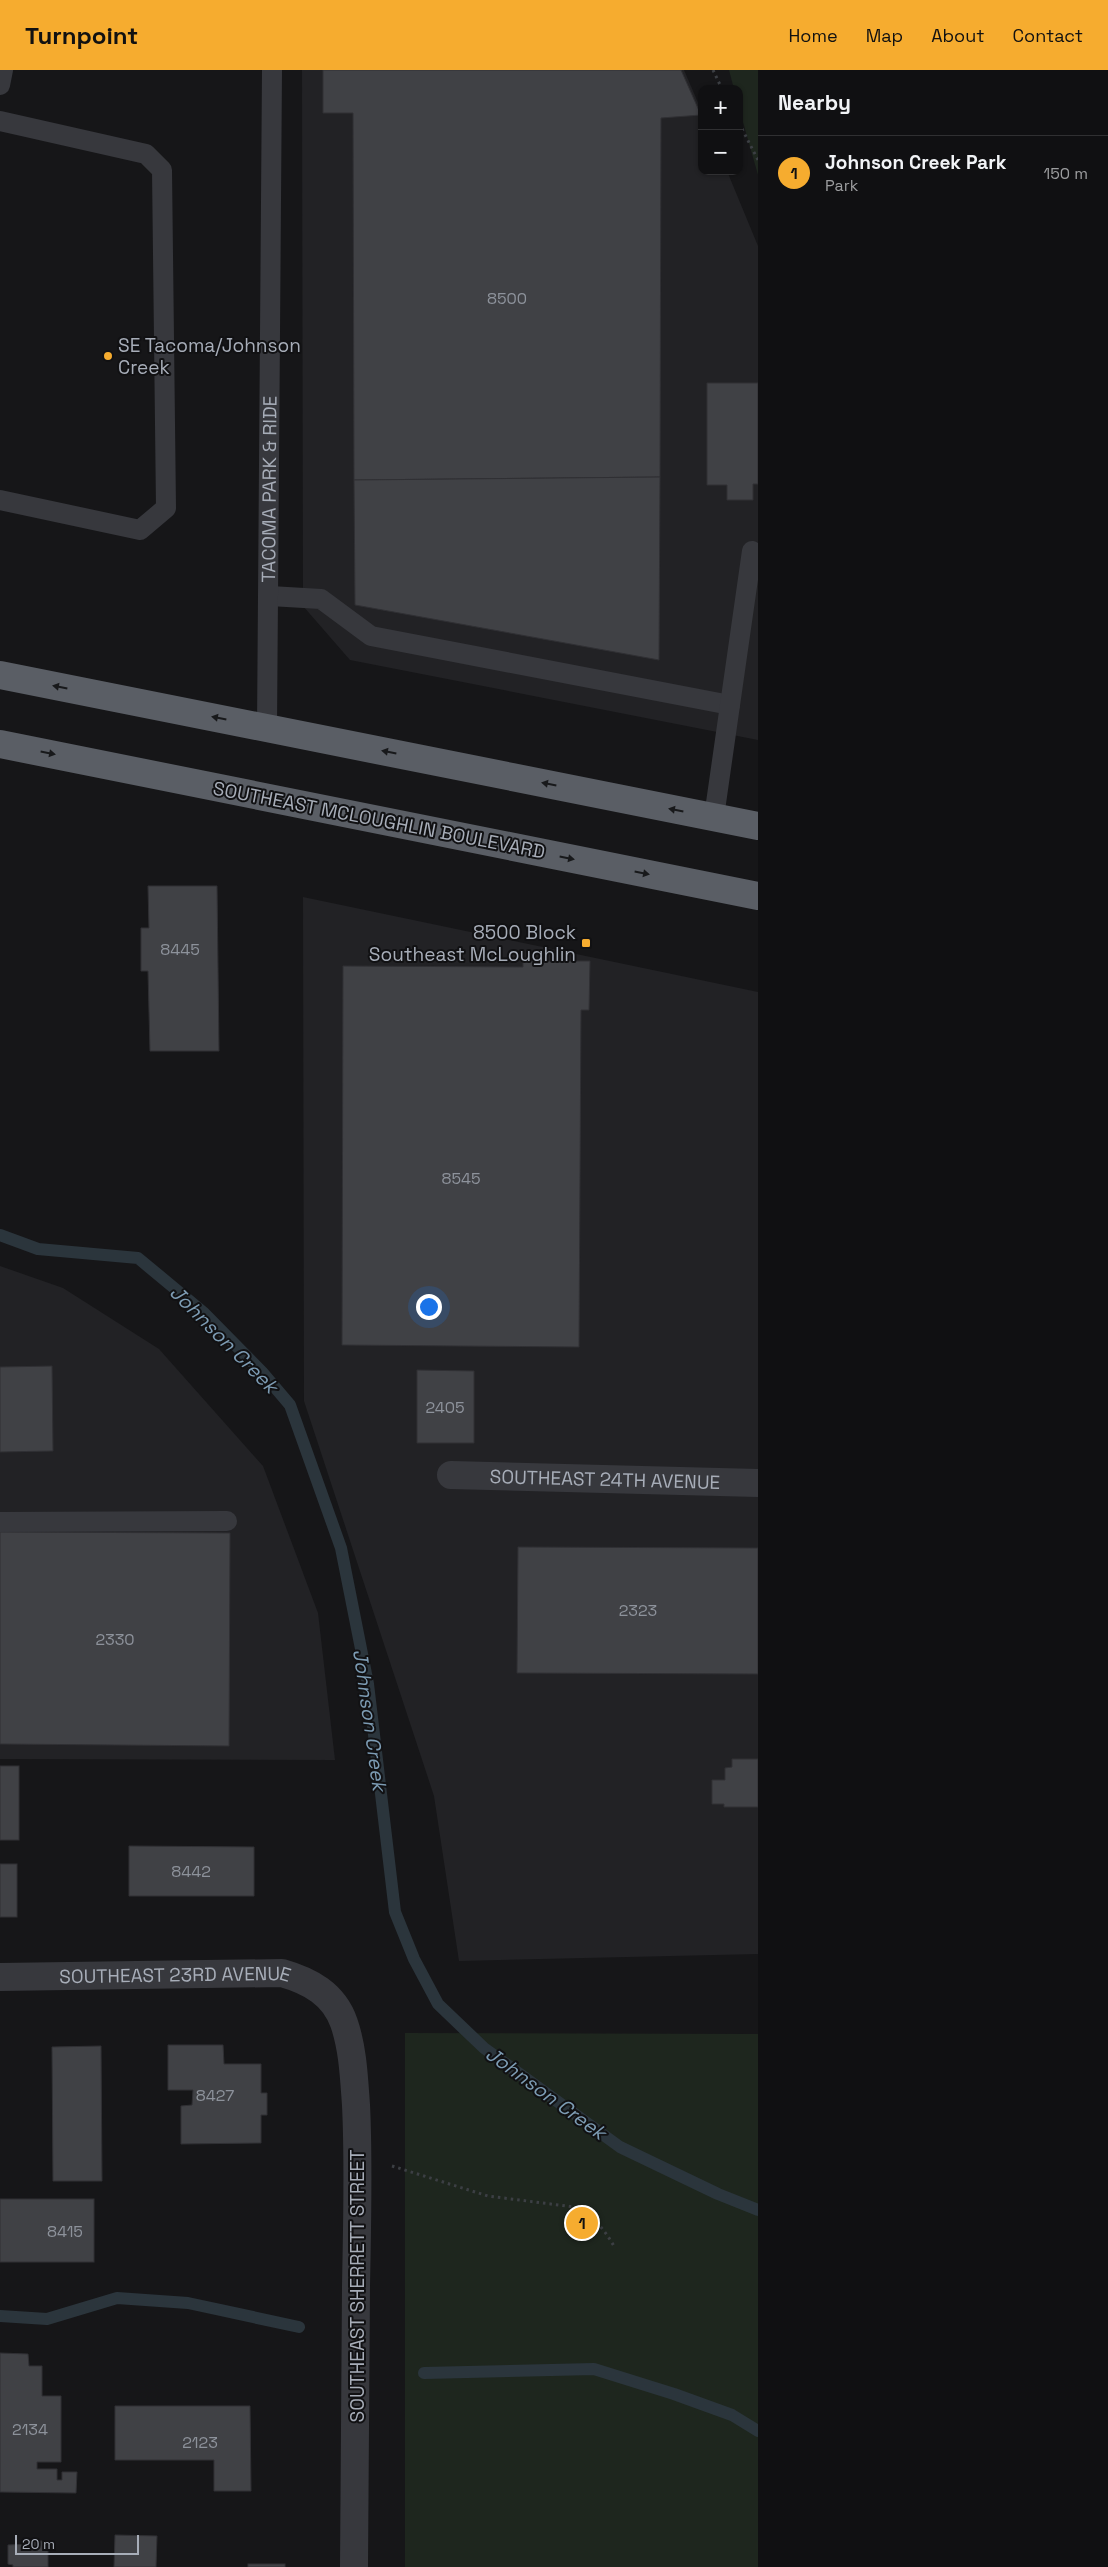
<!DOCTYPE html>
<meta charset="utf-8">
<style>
:root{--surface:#101012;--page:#1e1e20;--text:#f1f3f6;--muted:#9c9d9f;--line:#303032;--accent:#f6ac2f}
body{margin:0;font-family:"Space Grotesk",sans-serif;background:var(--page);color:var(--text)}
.controls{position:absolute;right:15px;top:15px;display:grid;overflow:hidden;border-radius:10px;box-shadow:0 1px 4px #0004}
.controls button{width:45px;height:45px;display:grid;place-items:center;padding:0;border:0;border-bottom:1px solid var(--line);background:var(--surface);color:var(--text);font:25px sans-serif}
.scale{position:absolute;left:15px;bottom:12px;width:124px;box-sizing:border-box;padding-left:5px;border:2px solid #a7adb8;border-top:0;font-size:14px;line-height:18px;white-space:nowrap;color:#a7adb8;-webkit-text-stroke:4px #111113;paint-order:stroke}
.you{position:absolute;left:428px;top:1236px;width:18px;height:18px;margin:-12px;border:4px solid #fff;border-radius:50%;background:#1a73e8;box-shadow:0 0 0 8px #1a73e833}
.badge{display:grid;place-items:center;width:32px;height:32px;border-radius:50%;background:var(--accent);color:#111;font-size:16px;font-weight:700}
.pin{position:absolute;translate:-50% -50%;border:2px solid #fff;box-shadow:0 1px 5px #0006}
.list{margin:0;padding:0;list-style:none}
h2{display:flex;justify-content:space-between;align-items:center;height:65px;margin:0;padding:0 20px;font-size:21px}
h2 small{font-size:16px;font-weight:400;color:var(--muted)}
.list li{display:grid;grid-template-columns:32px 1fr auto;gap:15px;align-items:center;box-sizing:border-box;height:75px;padding:0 20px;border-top:1px solid var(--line)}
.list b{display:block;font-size:19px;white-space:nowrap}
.list p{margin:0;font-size:16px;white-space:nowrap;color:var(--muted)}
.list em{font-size:16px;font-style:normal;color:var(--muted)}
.map{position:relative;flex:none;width:758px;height:2497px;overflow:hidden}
header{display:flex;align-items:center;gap:30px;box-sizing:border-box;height:70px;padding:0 25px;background:var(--accent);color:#111}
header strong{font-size:24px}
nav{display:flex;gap:28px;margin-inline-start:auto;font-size:18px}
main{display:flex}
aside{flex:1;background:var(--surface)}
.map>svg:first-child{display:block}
.built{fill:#222225}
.green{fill:#1e261e}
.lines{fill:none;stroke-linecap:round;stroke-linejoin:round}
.stream{stroke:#2b353c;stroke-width:12}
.building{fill:#404145;stroke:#303034}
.path{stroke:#3c3f44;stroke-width:3;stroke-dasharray:2.5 4;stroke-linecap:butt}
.service{stroke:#37383d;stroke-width:20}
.minor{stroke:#37383d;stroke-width:28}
.trunk{stroke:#5a5e65;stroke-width:28}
.oneway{fill:#18191b}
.poi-dot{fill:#f6ac2f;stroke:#111113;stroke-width:2}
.labels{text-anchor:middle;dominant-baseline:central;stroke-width:4;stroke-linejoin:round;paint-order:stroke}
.number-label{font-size:16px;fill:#8d929b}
.poi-label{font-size:19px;fill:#a7adb8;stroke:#111113;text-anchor:start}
.street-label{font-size:19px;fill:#a7adb8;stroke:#111113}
.water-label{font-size:20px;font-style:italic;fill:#7d9cb4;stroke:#111113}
</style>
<header>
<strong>Turnpoint</strong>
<nav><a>Home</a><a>Map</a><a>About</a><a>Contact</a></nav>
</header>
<main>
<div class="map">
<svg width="758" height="2497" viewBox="0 0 758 2497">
<rect width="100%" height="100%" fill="#161618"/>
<g class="built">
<polygon points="302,0 684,0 702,42 702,101 727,101 758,176 758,670 350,590 303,536"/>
<polygon points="303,827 758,922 758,1884 459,1891 434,1726 304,1331"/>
<polygon points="0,1196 63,1218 159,1279 263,1396 318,1543 335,1690 0,1689"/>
</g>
<g class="green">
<polygon points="729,0 758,0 758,105 739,38 739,19 734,19"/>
<polygon points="405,1963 758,1964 758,2497 405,2497"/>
</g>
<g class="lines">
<g class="stream">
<polyline points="0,1165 38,1179 138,1188 203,1242 262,1302 290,1335 341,1478 368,1614 395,1842 414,1889 438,1934 484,1978 620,2077 718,2124 758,2140"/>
<polyline points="0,2246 47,2249 117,2228 188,2233 299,2257"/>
<polyline points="424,2303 594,2299 674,2324 732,2345 758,2361"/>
</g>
</g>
<g class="building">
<polygon points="323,0 681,0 701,45 661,48 660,407 354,410 353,43 323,43"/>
<polygon points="707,313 758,313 758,414 753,414 753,430 727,430 727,415 707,415"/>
<polygon points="660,407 659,590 355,535 354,410"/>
<polygon points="148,816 217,816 219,981 150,981 148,901 141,901 141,858 149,858"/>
<polygon points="523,891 590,891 589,940 581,940 579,1277 342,1275 343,896 523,897"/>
<polygon points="52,1296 53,1381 0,1382 0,1297"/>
<polygon points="417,1300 474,1301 474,1373 417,1373"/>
<polygon points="0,1462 230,1463 229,1676 0,1674"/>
<polygon points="518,1477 758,1478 758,1604 517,1603"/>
<polygon points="732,1689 758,1689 758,1737 724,1737 724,1734 712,1734 712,1710 725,1710 725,1698 732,1697"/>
<rect x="0" y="1696" width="19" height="74"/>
<polygon points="129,1776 254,1777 254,1826 129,1826"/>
<rect x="0" y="1794" width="17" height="53"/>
<polygon points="168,1975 223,1975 224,1994 261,1994 261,2023 267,2023 267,2045 261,2045 261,2073 181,2074 181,2036 192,2035 193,2020 168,2020"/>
<polygon points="101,1976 102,2111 53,2111 52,1977"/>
<rect x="0" y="2129" width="94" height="63"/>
<polygon points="0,2283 28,2284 29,2296 42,2296 42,2326 61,2326 61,2392 37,2392 37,2399 57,2399 57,2410 62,2410 62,2402 77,2402 76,2423 0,2422"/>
<polygon points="115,2336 250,2336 251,2421 214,2421 214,2390 115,2390"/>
<polygon points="115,2465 157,2466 156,2497 114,2497"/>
<polygon points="28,2471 48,2471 48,2497 13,2497 13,2495 8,2494 8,2475 28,2474"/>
<rect x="248" y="2494" width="37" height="3"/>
</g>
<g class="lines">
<g class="path">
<polyline points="713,0 722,19"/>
<polyline points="739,53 758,90"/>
<path d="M392,2096L488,2126L574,2137C593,2145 605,2160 615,2178"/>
</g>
<g class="service">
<polyline points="0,15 3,0"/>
<polyline points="0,51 146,84 162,100 166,438 140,460 0,430"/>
<polyline points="270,526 321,529 371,566 730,635"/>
<path id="s1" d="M267,658L272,0"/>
<polyline points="714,747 752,481"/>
<polyline points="0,1452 227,1451"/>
</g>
<g class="minor">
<path id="s2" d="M451,1405L758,1413"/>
<path id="s3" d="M0,1907L282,1903C310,1911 334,1924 344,1953C353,1979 354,2008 356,2035C359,2096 357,2156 356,2217C355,2310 355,2404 354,2497"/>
</g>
<g class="trunk">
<polyline points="0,605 758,756"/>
<polyline points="0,674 758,826"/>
</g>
</g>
<defs><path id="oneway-solid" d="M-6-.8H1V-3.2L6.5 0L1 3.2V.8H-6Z" transform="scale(1.25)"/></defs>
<g class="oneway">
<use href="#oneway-solid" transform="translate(60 617) rotate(-169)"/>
<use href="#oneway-solid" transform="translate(219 648) rotate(-169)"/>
<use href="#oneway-solid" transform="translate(389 682) rotate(-169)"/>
<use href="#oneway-solid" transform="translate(48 683) rotate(11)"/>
<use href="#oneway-solid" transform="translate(549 714) rotate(-169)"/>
<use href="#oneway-solid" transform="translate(676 740) rotate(-169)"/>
<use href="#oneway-solid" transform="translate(567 788) rotate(11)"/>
<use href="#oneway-solid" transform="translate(642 803) rotate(11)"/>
</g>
<g class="poi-dot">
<circle cx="108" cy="286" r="5"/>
<rect x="581" y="868" width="10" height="10" rx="2.5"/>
</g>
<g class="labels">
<g class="number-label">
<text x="507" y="228">8500</text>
<text x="180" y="879">8445</text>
<text x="461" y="1108">8545</text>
<text x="445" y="1337">2405</text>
<text x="638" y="1540">2323</text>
<text x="115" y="1569">2330</text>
<text x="191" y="1801">8442</text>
<text x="215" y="2025">8427</text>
<text x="65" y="2161">8415</text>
<text x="30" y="2359">2134</text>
<text x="200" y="2372">2123</text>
</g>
<g class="poi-label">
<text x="118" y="275">SE Tacoma/Johnson<tspan x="118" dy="22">Creek</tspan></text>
<text x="576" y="862" text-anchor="end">8500 Block<tspan x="576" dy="22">Southeast McLoughlin</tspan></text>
</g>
<g class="street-label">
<text stroke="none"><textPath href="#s1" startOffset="239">TACOMA PARK &amp; RIDE</textPath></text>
<text transform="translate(379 750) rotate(11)">SOUTHEAST MCLOUGHLIN BOULEVARD</text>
<text stroke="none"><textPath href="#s2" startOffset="154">SOUTHEAST 24TH AVENUE</textPath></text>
<text stroke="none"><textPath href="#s3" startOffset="175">SOUTHEAST 23RD AVENUE</textPath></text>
<text transform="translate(357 2216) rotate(-90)">SOUTHEAST SHERRETT STREET</text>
</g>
<g class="water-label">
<text transform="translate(224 1269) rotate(45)">Johnson Creek</text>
<text transform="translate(370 1650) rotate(82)">Johnson Creek</text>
<text transform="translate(546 2023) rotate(36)">Johnson Creek</text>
</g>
</g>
</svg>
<div class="controls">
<button>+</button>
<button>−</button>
</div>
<div class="scale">20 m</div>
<div class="you"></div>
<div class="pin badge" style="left:582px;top:2153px">1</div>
</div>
<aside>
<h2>Nearby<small></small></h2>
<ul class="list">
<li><span class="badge">1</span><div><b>Johnson Creek Park</b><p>Park</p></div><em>150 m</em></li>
</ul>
</aside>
</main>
